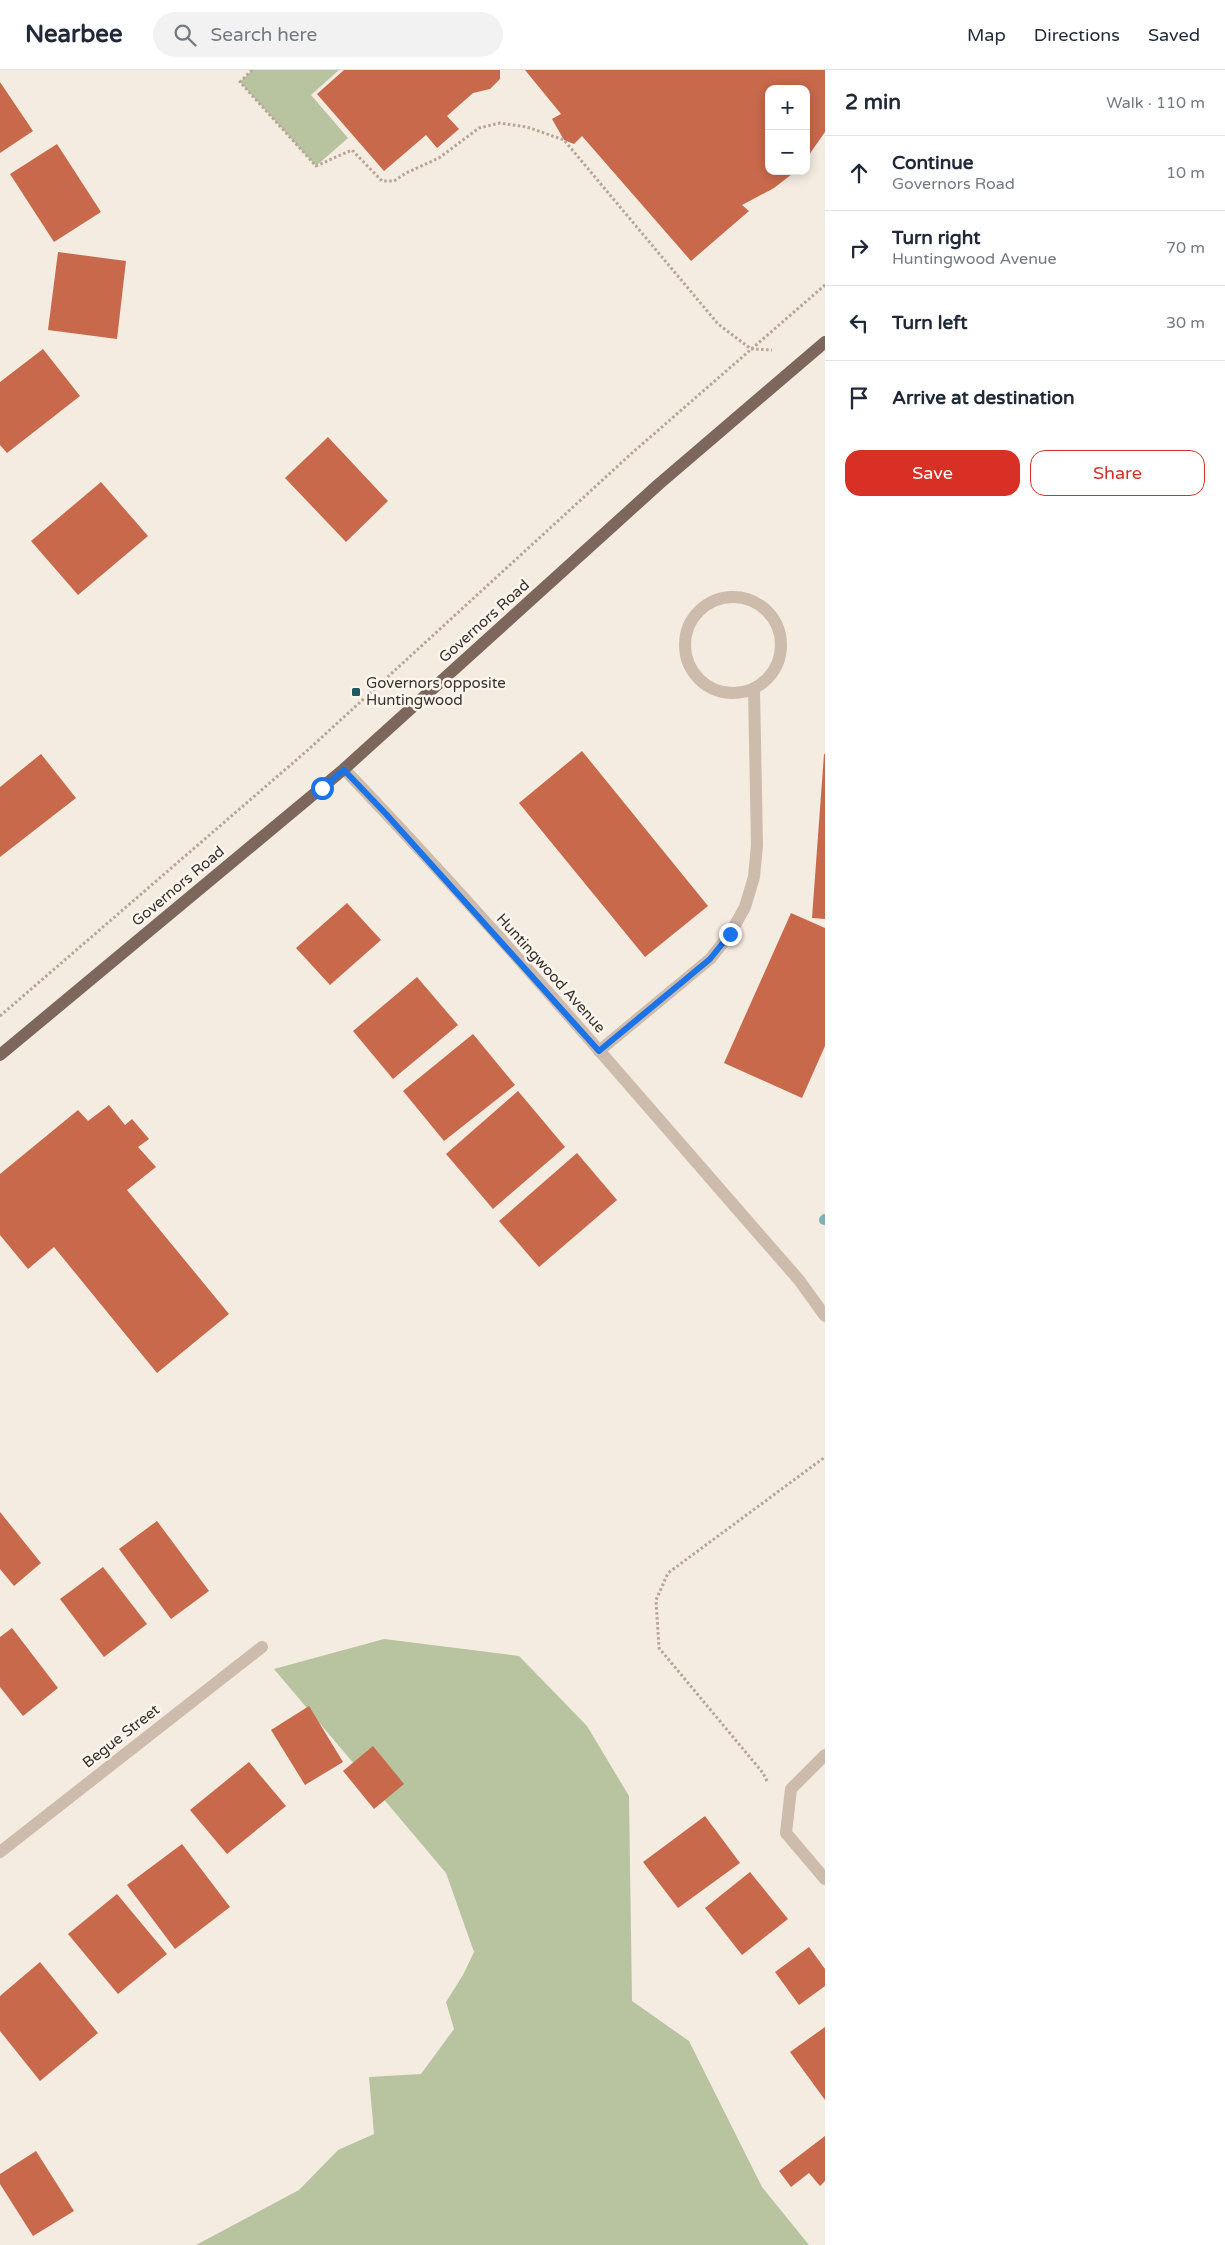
<!DOCTYPE html>
<meta charset="utf-8">
<style>
:root{--surface:#fff;--page:#f2f2f3;--text:#1f2937;--muted:#747a83;--line:#e0e1e3;--accent:#d93025}
body{margin:0;font-family:"Varela Round",sans-serif;background:var(--page);color:var(--text)}
.controls{position:absolute;right:15px;top:15px;display:grid;overflow:hidden;border-radius:10px;box-shadow:0 2px 12px #0003}
.controls button{width:45px;height:45px;display:grid;place-items:center;padding:0;border:0;border-bottom:1px solid var(--line);background:var(--surface);color:var(--text);font:25px sans-serif}
.stop{position:absolute;width:15px;height:15px;margin:-11px;border:4px solid #1a73e8;border-radius:50%;background:#fff}
.stop.end{background:#1a73e8;border-color:#fff;box-shadow:0 1px 5px #0008}
.list{margin:0;padding:0;list-style:none}
h2{display:flex;justify-content:space-between;align-items:center;height:65px;margin:0;padding:0 20px;font-size:21px}
h2 small{font-size:16px;font-weight:400;color:var(--muted)}
.list li{display:grid;grid-template-columns:32px 1fr auto;gap:15px;align-items:center;box-sizing:border-box;height:75px;padding:0 20px;border-top:1px solid var(--line)}
.list b{display:block;font-size:19px;white-space:nowrap}
.list p{margin:0;font-size:16px;white-space:nowrap;color:var(--muted)}
.list em{font-size:16px;font-style:normal;color:var(--muted)}
.actions{display:flex;gap:10px;padding:15px 20px}
.actions a{flex:1;padding:11px 0;border:1px solid var(--accent);border-radius:15px;text-align:center;font-size:18px;color:var(--accent)}
.actions .main{background:var(--accent);color:#fff}
.icon{flex:none;width:28px;height:28px;fill:none;stroke:currentColor;stroke-width:2;stroke-linecap:round;stroke-linejoin:round}
.map{position:relative;flex:none;width:825px;height:2175px;overflow:hidden}
header{display:flex;align-items:center;gap:30px;box-sizing:border-box;height:70px;padding:0 25px;background:var(--surface);border-bottom:1px solid var(--line)}
header strong{font-size:24px}
nav{display:flex;gap:28px;margin-inline-start:auto;font-size:18px}
.search{width:350px;height:45px;background:var(--page);display:flex;align-items:center;gap:12px;box-sizing:border-box;padding:0 18px;border-radius:28px;color:var(--muted);font-size:19px}
main{display:flex}
aside{flex:1;background:var(--surface)}
.map>svg:first-child{display:block}
.green{fill:#b8c4a0}
.lines{fill:none;stroke-linecap:round;stroke-linejoin:round}
.stream{stroke:#7fb0b2;stroke-width:10}
.building{fill:#c8694b}
.path{stroke:#b9a596;stroke-width:3;stroke-dasharray:2.5 2.5;stroke-linecap:butt}
.minor{stroke:#cdbbac;stroke-width:12}
.major{stroke:#7d675c;stroke-width:12}
.route{stroke:#1a73e8;stroke-width:6}
.poi-dot{fill:#1f5a5e;stroke:#fbf5ee;stroke-width:2}
.labels{text-anchor:middle;dominant-baseline:central;stroke-width:5;stroke-linejoin:round;paint-order:stroke}
.street-label{font-size:15px;fill:#3b302b;stroke:#fbf5ee}
.poi-label{font-size:15px;fill:#3b302b;stroke:#fbf5ee;text-anchor:start}
</style>
<header>
<strong>Nearbee</strong>
<div class="search"><svg class="icon" aria-label="search" viewBox="0 0 24 24"><circle cx="10" cy="10" r="6"/><path d="M15 15l6 6"/></svg>Search here</div>
<nav><a>Map</a><a>Directions</a><a>Saved</a></nav>
</header>
<main>
<div class="map">
<svg width="825" height="2175" viewBox="0 0 825 2175">
<rect width="100%" height="100%" fill="#f4ebe1"/>
<g class="green">
<polygon points="252,0 339,0 311,25 348,68 316,96 240,12"/>
<polygon points="384,1569 519,1586 587,1656 629,1726 632,1931 689,1971 762,2117 809,2175 196,2175 299,2120 338,2080 374,2064 369,2007 421,2004 454,1959 446,1932 463,1905 474,1882 446,1803 274,1599"/>
</g>
<g class="lines">
<polyline class="stream" points="824,1150 825,1149"/>
</g>
<g class="building">
<polygon points="344,0 500,0 500,9 490,19 473,23 447,46 459,59 437,78 426,65 384,101 317,24"/>
<polygon points="525,0 825,0 825,62 806,89 806,19 769,19 769,101 796,101 774,118 742,135 749,141 691,191 582,66 574,74 564,70 552,49 561,44"/>
<polygon points="0,12 33,61 0,83"/>
<polygon points="57,74 101,142 54,172 10,104"/>
<polygon points="58,182 126,191 117,269 48,260"/>
<polygon points="43,279 80,326 7,383 0,375 0,312"/>
<polygon points="328,367 388,431 346,472 285,408"/>
<polygon points="101,412 148,466 78,525 31,471"/>
<polygon points="582,681 708,836 645,887 519,733"/>
<polygon points="41,684 76,728 0,787 0,717"/>
<polygon points="824,684 825,684 825,849 812,848"/>
<polygon points="347,833 381,870 330,915 296,878"/>
<polygon points="791,843 825,858 825,976 802,1028 724,993"/>
<polygon points="417,907 458,955 393,1009 353,961"/>
<polygon points="473,964 515,1015 444,1071 403,1021"/>
<polygon points="518,1021 565,1077 493,1139 446,1084"/>
<polygon points="109,1035 125,1055 132,1049 149,1069 138,1077 156,1097 127,1120 229,1244 157,1303 54,1177 28,1199 0,1165 0,1104 78,1040 88,1051"/>
<polygon points="577,1083 617,1130 539,1197 499,1151"/>
<polygon points="0,1442 41,1493 14,1516 0,1499"/>
<polygon points="157,1451 209,1521 171,1549 119,1479"/>
<polygon points="103,1497 147,1554 104,1587 60,1529"/>
<polygon points="12,1558 58,1618 23,1646 0,1617 0,1567"/>
<polygon points="309,1636 343,1692 305,1715 271,1660"/>
<polygon points="373,1676 404,1714 374,1739 343,1701"/>
<polygon points="249,1692 286,1736 227,1784 190,1740"/>
<polygon points="705,1746 740,1793 678,1838 643,1792"/>
<polygon points="182,1774 230,1837 175,1879 127,1815"/>
<polygon points="750,1802 788,1849 742,1885 705,1838"/>
<polygon points="117,1824 167,1884 118,1924 68,1864"/>
<polygon points="809,1877 825,1899 825,1916 799,1935 775,1902"/>
<polygon points="40,1892 98,1963 40,2011 0,1961 0,1926"/>
<polygon points="825,1957 825,2030 790,1982"/>
<polygon points="825,2066 825,2111 820,2116 809,2103 791,2117 779,2101"/>
<polygon points="36,2081 74,2141 33,2166 0,2114 0,2104"/>
</g>
<g class="lines">
<g class="path">
<polyline points="252,0 240,12 316,96 352,80 382,111 394,111 406,103 439,88 479,58 500,53 527,57 564,70 718,254 751,279 772,280"/>
<polyline points="0,946 309,679 632,383 825,215"/>
<polyline points="767,1711 763,1703 659,1578 656,1530 668,1503 825,1387"/>
</g>
<g class="minor">
<circle cx="733" cy="575" r="48"/>
<path d="M344,699C502,864 649,1039 799,1210L825,1246"/>
<polyline points="599,981 710,889 730,864 745,837 754,807 757,775 754,619"/>
<polyline points="825,1685 791,1719 786,1763 825,1809"/>
<polyline points="0,1782 262,1577"/>
</g>
<polyline class="major" points="0,985 344,699 659,414 825,272"/>
</g>
<g class="lines">
<polyline class="route" points="322,718 344,700 386,744 599,981 710,889 730,864"/>
</g>
<rect class="poi-dot" x="351" y="617" width="10" height="10" rx="2.5"/>
<g class="labels">
<g class="street-label">
<text transform="translate(484 551) rotate(-42)">Governors Road</text>
<text transform="translate(178 816) rotate(-40)">Governors Road</text>
<text transform="translate(551 903) rotate(48)">Huntingwood Avenue</text>
<text transform="translate(121 1666) rotate(-38)">Begue Street</text>
</g>
<g class="poi-label">
<text x="366" y="613">Governors opposite<tspan x="366" dy="17">Huntingwood</tspan></text>
</g>
</g>
</svg>
<div class="controls">
<button>+</button>
<button>−</button>
</div>
<div class="stop" style="left:322px;top:718px"></div>
<div class="stop end" style="left:730px;top:864px"></div>
</div>
<aside>
<h2>2 min<small>Walk · 110 m</small></h2>
<ul class="list">
<li><svg class="icon" aria-label="ahead" viewBox="0 0 24 24"><path d="M12 20V5M6 11l6-6 6 6"/></svg><div><b>Continue</b><p>Governors Road</p></div><em>10 m</em></li>
<li><svg class="icon" aria-label="right" viewBox="0 0 24 24"><path d="M7 20v-9h11M14 6l5 5-5 5"/></svg><div><b>Turn right</b><p>Huntingwood Avenue</p></div><em>70 m</em></li>
<li><svg class="icon" aria-label="left" viewBox="0 0 24 24"><path d="M17 20v-9H6M10 6l-5 5 5 5"/></svg><div><b>Turn left</b></div><em>30 m</em></li>
<li><svg class="icon" aria-label="arrive" viewBox="0 0 24 24"><path d="M6 21V4h12l-3 4 3 4H6"/></svg><div><b>Arrive at destination</b></div></li>
</ul>
<div class="actions"><a class="main">Save</a><a>Share</a></div>
</aside>
</main>
